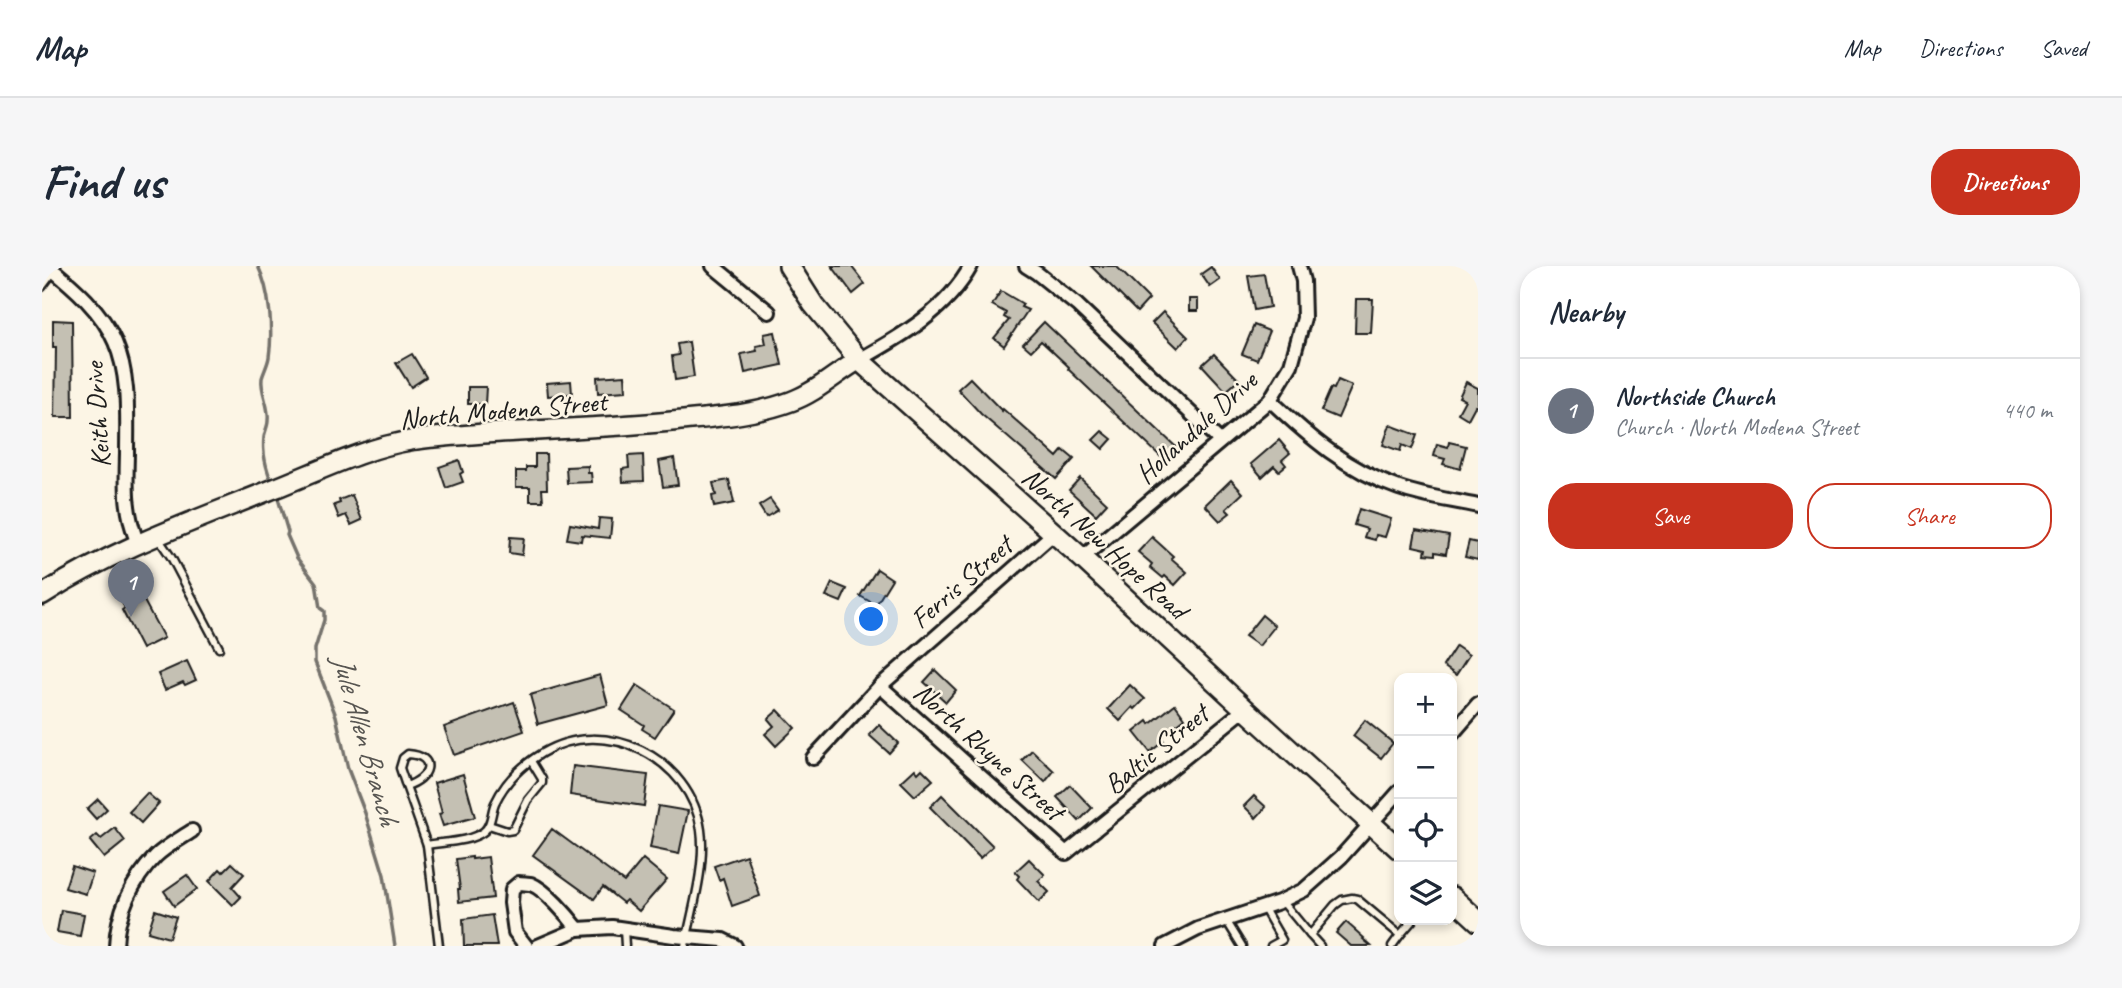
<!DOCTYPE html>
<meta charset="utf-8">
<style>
:root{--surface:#fff;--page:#f6f6f7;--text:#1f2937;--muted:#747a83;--line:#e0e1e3;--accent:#c8321e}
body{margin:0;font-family:Caveat,sans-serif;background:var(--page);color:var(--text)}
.controls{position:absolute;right:21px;bottom:21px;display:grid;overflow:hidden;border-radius:14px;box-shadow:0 4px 10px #0003}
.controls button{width:63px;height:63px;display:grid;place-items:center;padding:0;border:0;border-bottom:2px solid var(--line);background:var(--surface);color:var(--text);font:35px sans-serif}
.you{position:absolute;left:830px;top:354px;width:24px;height:24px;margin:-18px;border:5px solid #fff;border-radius:50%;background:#1a73e8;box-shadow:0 0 0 10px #1a73e833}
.badge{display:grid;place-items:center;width:46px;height:46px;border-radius:50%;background:var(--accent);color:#fff;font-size:23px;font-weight:700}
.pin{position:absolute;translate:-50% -58px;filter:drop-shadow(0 2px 4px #0008)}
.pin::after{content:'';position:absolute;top:37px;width:24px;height:21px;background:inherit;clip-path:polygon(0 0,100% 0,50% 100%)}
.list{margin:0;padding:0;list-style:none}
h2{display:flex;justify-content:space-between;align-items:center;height:91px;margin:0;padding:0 28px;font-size:30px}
h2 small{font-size:23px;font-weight:400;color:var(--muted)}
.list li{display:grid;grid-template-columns:46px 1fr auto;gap:21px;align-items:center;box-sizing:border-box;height:105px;padding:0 28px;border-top:2px solid var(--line)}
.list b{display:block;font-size:26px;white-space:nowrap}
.list p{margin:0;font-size:23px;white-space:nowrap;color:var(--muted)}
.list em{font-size:23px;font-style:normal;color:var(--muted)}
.actions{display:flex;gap:14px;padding:21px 28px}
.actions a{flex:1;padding:16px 0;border:2px solid var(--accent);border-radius:28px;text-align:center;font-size:24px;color:var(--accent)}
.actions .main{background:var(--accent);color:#fff}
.icon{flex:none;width:38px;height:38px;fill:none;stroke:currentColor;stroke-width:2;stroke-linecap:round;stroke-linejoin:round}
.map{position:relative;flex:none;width:1436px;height:680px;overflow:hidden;border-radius:28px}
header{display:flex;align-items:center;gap:42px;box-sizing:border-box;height:98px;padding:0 35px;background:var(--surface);border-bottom:2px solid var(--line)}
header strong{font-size:33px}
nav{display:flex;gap:38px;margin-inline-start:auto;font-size:24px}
.intro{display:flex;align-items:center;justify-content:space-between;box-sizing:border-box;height:168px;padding:0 42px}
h1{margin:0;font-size:49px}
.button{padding:18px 32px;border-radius:28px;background:var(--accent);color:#fff;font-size:24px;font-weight:700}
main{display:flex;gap:42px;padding:0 42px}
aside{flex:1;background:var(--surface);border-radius:28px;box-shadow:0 4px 10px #0003}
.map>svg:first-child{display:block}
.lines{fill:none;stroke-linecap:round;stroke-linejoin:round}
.stream{stroke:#75726c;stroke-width:3.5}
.building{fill:#c4c0b3;stroke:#1c1c1c;stroke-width:2}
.lane-casing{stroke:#1c1c1c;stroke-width:11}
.street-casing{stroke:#1c1c1c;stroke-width:18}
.secondary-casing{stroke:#1c1c1c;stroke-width:23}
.primary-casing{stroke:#1c1c1c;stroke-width:24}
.lane{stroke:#fcf5e5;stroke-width:6}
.street{stroke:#fcf5e5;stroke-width:12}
.secondary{stroke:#fcf5e5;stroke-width:18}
.primary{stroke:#fcf5e5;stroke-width:19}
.labels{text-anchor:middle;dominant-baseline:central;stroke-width:5;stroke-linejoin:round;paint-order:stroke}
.street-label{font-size:28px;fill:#1c1c1c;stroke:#fcf5e5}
.water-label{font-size:30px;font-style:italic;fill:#575551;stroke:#fcf5e5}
</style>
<header>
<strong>Map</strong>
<nav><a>Map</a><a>Directions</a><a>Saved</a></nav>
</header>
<div class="intro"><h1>Find us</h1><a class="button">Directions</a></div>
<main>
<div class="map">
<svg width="1436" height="680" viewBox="0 0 1436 680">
<rect width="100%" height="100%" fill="#fcf5e5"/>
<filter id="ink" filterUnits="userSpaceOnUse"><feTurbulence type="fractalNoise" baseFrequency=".0143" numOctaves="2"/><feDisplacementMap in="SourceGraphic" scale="14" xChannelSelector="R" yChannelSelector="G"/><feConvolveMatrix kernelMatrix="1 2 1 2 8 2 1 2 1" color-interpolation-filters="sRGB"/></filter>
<g filter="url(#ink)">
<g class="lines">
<g class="stream">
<path d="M216,0C228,25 231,63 227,91C226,98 222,105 220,112C218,126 228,140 226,155C226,160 223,165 222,171C220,188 224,203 231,219"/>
<polyline points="235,229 246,266 245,269 255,292 274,317 278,342 282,345 282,354 273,383 273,396 294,450 306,503 323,547 342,609 353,680"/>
</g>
</g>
<g class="building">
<polygon points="790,0 809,0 823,18 811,28"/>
<polygon points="1049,0 1074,0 1107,33 1095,46"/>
<polygon points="1169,1 1178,14 1168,21 1159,8"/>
<polygon points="1222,8 1228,41 1212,44 1206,10"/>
<polygon points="959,25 981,38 979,41 986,44 962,80 952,72 967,54 962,51 964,47 950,39"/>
<rect x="1147" y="33" width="9" height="12"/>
<polygon points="1314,33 1331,33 1329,67 1313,67"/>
<polygon points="1121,46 1146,71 1136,82 1110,57"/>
<polygon points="11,54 30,55 31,151 13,151 14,81 11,81"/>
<polygon points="1002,56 1134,181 1121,193 1026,103 1027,101 999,75 989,85 981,78"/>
<polygon points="1212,59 1227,65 1215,94 1200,88"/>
<polygon points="733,66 740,99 703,107 699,88 715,85 714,80 724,78 722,68"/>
<polygon points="647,76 652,111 633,114 630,90 637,89 635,78"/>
<polygon points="370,88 384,111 369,121 354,97"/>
<polygon points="1172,88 1197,114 1184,125 1160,99"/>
<polygon points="583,109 584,125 556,127 555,111"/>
<polygon points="928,112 960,145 961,143 1015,191 1021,184 1032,193 1014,213 939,148 916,123"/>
<polygon points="1296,114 1310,120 1296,152 1279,145 1289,122 1292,123"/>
<polygon points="529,115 530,128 506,130 505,117"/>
<polygon points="1424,116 1436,122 1436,141 1433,140 1426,153 1416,147 1423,134 1417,131"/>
<polygon points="426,121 444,121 443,138 426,138"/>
<polygon points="1348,159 1375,169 1370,183 1360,179 1358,185 1341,179"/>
<polygon points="1060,165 1070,173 1061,183 1051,174"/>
<polygon points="1237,174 1248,187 1240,194 1244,199 1237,205 1232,200 1220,211 1209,198"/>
<polygon points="1407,176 1424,180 1418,203 1401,198 1403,193 1392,190 1395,178 1406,181"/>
<polygon points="493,188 504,188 505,223 500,223 501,235 488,235 488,221 474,221 474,205 484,205 484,201 493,201"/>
<polygon points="601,189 602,215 581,216 580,203 587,202 586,190"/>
<polygon points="632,192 636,219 621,221 617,195"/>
<polygon points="417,194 421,206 418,208 421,216 404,222 397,201"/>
<polygon points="546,200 546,207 549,207 550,216 525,217 524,201"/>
<polygon points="1038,212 1065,237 1054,249 1027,224"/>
<polygon points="687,214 692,237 672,241 670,230 674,229 671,217"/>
<polygon points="1189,214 1201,227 1184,243 1188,247 1178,255 1163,239"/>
<polygon points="310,229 320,254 309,259 304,249 297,252 292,239 298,237 297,234"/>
<polygon points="728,233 736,244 724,251 717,240"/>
<polygon points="1317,243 1349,253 1343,271 1334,269 1333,274 1322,271 1325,263 1312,259"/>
<polygon points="557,252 570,253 568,272 540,269 539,275 525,273 528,258 556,263"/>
<polygon points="1374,264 1407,270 1404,288 1393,286 1393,289 1383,288 1384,283 1371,280"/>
<polygon points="468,271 482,272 480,289 467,287"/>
<polygon points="1110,271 1131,290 1129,292 1145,306 1133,319 1123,310 1121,312 1108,301 1110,298 1096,286"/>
<polygon points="1427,275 1436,277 1436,294 1423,291"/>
<polygon points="835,303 850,313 834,339 818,330"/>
<polygon points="790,317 805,323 799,336 784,330"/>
<polygon points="88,320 96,335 101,333 122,372 100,383 80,344 83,342 75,327"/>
<polygon points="1220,349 1233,360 1217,380 1203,370"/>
<polygon points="1414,380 1427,389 1414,409 1401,400"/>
<polygon points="145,395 154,414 143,419 141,416 123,424 116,408"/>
<polygon points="893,404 914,424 904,436 882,416"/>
<polygon points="558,409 566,439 496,458 488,429"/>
<polygon points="595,419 632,443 613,471 600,463 602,459 579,444"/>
<polygon points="1088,419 1103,433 1093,443 1091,441 1078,455 1066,443"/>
<polygon points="472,436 482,465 412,489 402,461"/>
<polygon points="1133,438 1143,452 1119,471 1122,475 1108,486 1092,466 1106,455 1108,458"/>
<polygon points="736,444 753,462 734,480 723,468 732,460 726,453"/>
<polygon points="1323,454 1351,477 1339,492 1311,470"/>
<polygon points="837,459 856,477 847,487 827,469"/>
<polygon points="990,484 1012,505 1003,516 980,494"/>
<polygon points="531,500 606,509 602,540 528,529"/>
<polygon points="873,503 876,507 880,503 891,514 873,530 859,516"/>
<polygon points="421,508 433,551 401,560 397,548 400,547 392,517"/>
<polygon points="1028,519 1050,542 1037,555 1015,531"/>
<polygon points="105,527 117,537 99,557 87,546"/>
<polygon points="900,529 951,580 938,592 888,541"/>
<polygon points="1212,530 1224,541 1214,552 1202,540"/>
<polygon points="56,533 65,543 54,553 45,543"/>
<polygon points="616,540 646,545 637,588 608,582"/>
<polygon points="73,562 83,575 62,592 48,575 55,569 59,573"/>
<polygon points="510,563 582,616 601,593 625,613 597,645 584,634 581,637 561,621 552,633 491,589"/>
<polygon points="704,589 718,630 690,640 681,612 677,614 672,600"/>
<polygon points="430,591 430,593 446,591 451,632 417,636 416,623 418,623 414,593"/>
<polygon points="987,593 1003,609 996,615 1007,626 997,636 975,613 977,610 973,606"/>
<polygon points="190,597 202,608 190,621 199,631 191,639 167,615 178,603 181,606"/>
<polygon points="30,600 51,607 44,628 23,622"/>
<polygon points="145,609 155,623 132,640 122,625"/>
<polygon points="19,644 42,648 38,670 15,666"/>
<polygon points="113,644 134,651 127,672 106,666"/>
<polygon points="450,649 455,680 422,680 421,653"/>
<polygon points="1304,656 1322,672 1321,673 1329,680 1309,680 1294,667"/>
</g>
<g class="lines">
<g class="lane-casing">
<g id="lane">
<polyline points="0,21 12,5"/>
<polyline points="116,272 129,291 177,382"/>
<path d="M366,488C396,490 388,513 364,520L358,502L361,492Z"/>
<polyline points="364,520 385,579 397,680"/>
<polyline points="447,559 465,565 471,564 486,534 500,517 500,513 489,495"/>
<path d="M385,579C402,576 427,576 441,566C450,560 449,546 453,537C463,516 480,499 500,487C563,449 649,492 659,564C664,599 650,645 643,680"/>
<polyline points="1240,635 1268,669 1293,639 1300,634 1310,632 1315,633 1358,669 1371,654"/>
<polyline points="1221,641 1240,674 1229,680"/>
<polyline points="1184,654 1200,680"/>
<polyline points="582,663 583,680"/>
<polyline points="1268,669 1278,680"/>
<polyline points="1350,680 1358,669"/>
</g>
</g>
<g class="street-casing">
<g id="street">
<path d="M6,0C32,21 60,45 73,76C88,110 85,152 85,188C84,222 83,246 96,278"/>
<polyline points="671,0 727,46"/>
<polyline points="984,0 995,7 1035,39 1178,175"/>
<path d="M817,94C860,70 905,44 929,0"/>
<path d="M1228,134C1267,171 1305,204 1357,222C1383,231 1409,234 1436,240"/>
<polyline points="1040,292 1228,134 1249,99 1262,52 1261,15 1257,0"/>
<polyline points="838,420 1024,587 1203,443"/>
<polyline points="1410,468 1436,438"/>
<polyline points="771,492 838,420 1012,267"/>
<path d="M74,680C75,647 90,614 114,590C124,580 138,573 150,565"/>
<path d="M484,680L473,666L469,637L470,623L477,617C478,617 488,618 489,618C504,624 526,650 536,663L570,661L632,670L681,674L693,680"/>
<polyline points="496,680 536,663"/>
<polyline points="1123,680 1156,663 1237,636 1262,624 1299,591 1357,526"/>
</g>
</g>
<g class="secondary-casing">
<path id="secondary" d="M0,329C70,284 149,256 226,225C273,207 321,182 371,174C397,170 424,169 450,167C512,163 574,161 635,155C674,151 713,149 750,135C775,126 794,107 817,94"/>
</g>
<g class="primary-casing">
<g id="primary">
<polyline points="747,0 771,38 817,94 1040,292 1203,443 1357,583"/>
<polyline points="1410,631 1436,655"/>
</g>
</g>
<use href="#lane" class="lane"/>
<use href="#street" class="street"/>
<use href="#secondary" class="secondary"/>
<use href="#primary" class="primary"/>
</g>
</g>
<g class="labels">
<g class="street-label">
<text transform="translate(461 144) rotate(-5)">North Modena Street</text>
<text transform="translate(55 149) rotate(-94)">Keith Drive</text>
<text transform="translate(1154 161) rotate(-42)">Hollandale Drive</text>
<text transform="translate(1063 277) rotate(42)">North New Hope Road</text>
<text transform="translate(919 316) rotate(-41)">Ferris Street</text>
<text transform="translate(1114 483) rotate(-39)">Baltic Street</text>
<text transform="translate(947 485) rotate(42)">North Rhyne Street</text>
</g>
<g class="water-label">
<text transform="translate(324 474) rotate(74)">Jule Allen Branch</text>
</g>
</g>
</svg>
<div class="controls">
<button>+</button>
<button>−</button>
<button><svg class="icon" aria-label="locate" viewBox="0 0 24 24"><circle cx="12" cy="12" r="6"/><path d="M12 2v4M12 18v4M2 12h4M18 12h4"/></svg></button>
<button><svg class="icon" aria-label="layers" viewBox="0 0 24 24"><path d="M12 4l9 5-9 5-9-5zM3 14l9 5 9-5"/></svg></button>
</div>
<div class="you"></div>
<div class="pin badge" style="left:89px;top:351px;background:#6b7280">1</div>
</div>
<aside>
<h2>Nearby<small></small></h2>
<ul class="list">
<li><span class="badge" style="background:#6b7280">1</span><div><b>Northside Church</b><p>Church · North Modena Street</p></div><em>440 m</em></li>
</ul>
<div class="actions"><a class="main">Save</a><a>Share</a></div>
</aside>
</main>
